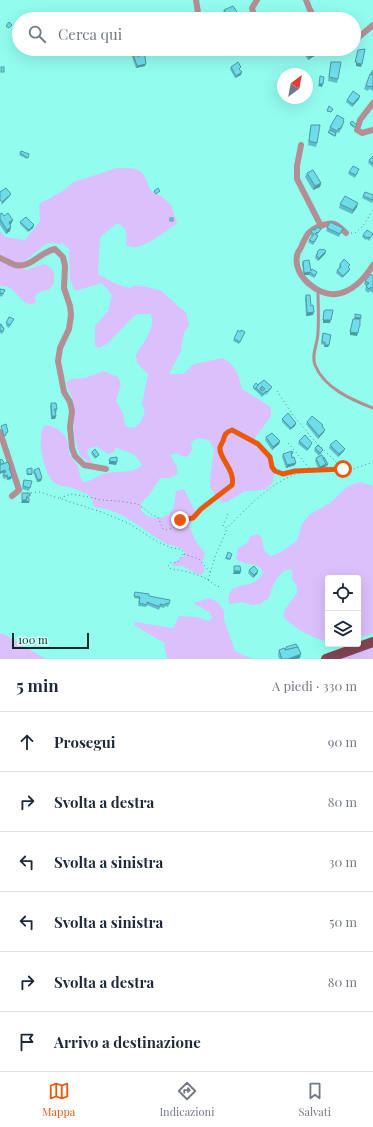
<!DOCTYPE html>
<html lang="it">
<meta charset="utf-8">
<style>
:root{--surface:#fff;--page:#f2f2f3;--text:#1f2937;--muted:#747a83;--line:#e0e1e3;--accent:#ea580c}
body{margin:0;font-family:"Playfair Display",serif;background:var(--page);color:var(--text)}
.controls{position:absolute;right:12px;bottom:12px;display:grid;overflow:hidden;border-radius:4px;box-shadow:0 4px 16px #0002}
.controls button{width:36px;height:36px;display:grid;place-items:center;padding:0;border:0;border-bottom:1px solid var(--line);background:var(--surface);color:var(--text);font:20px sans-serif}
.compass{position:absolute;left:277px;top:68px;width:36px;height:36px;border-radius:50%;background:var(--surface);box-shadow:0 4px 16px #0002;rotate:32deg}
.scale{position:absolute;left:12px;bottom:10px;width:77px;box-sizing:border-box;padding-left:4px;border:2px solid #062a26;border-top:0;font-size:11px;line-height:14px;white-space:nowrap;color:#062a26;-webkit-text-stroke:3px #d6fdf7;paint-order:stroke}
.stop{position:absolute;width:12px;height:12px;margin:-9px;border:3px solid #ea580c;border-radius:50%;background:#fff}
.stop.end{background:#ea580c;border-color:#fff;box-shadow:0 1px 4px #0008}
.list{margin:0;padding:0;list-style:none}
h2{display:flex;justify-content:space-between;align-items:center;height:52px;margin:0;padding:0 16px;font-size:17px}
h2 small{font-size:13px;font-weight:400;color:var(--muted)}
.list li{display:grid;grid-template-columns:26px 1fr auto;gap:12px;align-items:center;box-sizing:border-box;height:60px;padding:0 16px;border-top:1px solid var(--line)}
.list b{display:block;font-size:15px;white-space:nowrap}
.list em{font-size:13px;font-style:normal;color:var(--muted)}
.icon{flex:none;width:22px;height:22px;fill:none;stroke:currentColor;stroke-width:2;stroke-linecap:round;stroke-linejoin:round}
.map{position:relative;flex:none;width:373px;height:659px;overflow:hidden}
.search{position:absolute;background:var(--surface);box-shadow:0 4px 16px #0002;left:12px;right:12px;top:12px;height:44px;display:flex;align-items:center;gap:10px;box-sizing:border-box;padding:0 14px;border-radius:22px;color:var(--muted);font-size:15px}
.sheet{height:412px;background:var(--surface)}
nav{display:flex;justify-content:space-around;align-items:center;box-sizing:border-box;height:56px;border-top:1px solid var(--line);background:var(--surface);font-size:11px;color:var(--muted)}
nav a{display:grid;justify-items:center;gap:2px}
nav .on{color:var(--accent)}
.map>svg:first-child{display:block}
.green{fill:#dbc0fc}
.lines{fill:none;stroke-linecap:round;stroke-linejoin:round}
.path{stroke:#4a8f87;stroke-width:1;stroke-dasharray:1 3;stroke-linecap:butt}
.service{stroke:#b38e95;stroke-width:3}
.minor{stroke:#b38e95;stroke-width:6}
.primary{stroke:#824453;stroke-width:10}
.wall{fill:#5fbdc8}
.shaded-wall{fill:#4e9aa3}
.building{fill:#6fdce9;stroke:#4e9aa3;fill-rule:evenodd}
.route{stroke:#ea580c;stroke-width:5}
</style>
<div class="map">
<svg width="373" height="659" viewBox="0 0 373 659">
<rect width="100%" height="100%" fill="#92fcef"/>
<g class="green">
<path d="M117,168C139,168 143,167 150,190L161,196L171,205L177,223C170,229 143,248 135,247C132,247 128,246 126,245C127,233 128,229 117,223L100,237L98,274L114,283L129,288L135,285L143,286L162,291L179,307L186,312L189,325L184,333L182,341L181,351L169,374H183L194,364L223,358C237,367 238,374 242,389L271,407V416L255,438C256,451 271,456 274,469C275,473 273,477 273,482L266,489L262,490L245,491L227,502H222L216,497L210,487V479L214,449L210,441C202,438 197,436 191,443L192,449L189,455L185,457L175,453L170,455L177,467V474L170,478H160L149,495L141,503V510C148,521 168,521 173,508C175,503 175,496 176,491L184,489L197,515L195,519L189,525L196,542L205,553L202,563L205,570L201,575L195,573L183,566H173L172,564L185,555L184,550L178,547L166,544L124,516L107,509L94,507C93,504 93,500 91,497C89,494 73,488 69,487C65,486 60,487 56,484C44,477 36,437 44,426L48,425L58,429L65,436L68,443L69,454L78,466L80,476L83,482C91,482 96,476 103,474C116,470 129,474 140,467L142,464L135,455L118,448H116L114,452L108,454L96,446L88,449L87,453L93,465H92L81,456L78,450L74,435V402L66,383L70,379L85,378L104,371L118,377L121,384L116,401L123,414L125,425L130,428L136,427L141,421L145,411L142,404L148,374L137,363L136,355C142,345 158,325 150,314H138L134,316L107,344L99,348L95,346V326L108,311L112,295L102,283L75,291L70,280L69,249L64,244L47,243L27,259L24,268L26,270L43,264L47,265L52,269L54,273V283L50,289L37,293L35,297L36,302C25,310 17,292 10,288C7,286 3,286 0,286V231L5,237L25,240L40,221L39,204L63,191L74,182Z"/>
<path d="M360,482L373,486V633L358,638V578H328V641C315,640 292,627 284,617V611L285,609L297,593V586L292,579V570C278,568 272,588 269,598L260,604L252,605L242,602L229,604C225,576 256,594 263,571C256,561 244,566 236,559L238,548L247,543L251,536L257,534L261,536L264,550L270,556C281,554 288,546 297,541L302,524L309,515L331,502L348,486Z"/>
<polygon points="210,598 219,603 224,611 224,620 235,651 252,659 167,659 164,643 134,625 135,622 173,628 179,616 197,617 209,621 212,617 209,612 193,603"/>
<polygon points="2,633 46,659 0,659 0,634"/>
<polygon points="373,645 373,659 336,659"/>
</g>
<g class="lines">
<g class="path">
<polyline points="351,233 355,233 363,226 373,210"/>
<polyline points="277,391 293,415 312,438 343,469"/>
<polyline points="288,443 311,470"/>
<polyline points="306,471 351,470 373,462"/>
<path d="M27,493L40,492L104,513L128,523L158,542L172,548L180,549L183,551V554L178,562L170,563L168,566L171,569C181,570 193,573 203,577C209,580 213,585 220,587"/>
<path d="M60,498L71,494L89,497L101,500L118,501L138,504L152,515L158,517L163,529L166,530L173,528L180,520L193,518L201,509L232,485L233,477L220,448C224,440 223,433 232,430C246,437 261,443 269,457C272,462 270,468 275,471C282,475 298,471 306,471"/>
<path d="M228,514L223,526L227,528C249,506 272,480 303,472"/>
<polyline points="184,554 199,559 210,572"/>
<polyline points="208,580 216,554 227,529"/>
</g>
<path class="service" d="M318,289C318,304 319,318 318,332C318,344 311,354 315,365C324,388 352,400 373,408"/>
<g class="minor">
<polyline points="196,0 199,19"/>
<polyline points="306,0 310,10 315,19"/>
<polyline points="255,19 252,8 257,0"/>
<polyline points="354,41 373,25"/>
<polyline points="373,103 360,120 357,130 362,133 373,130"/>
<polyline points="301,145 297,166 297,179 321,226"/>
<path d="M346,233C336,223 333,221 320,226C308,231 307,234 302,245C301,249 297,252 297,256C293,276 318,296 336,294C352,292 365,278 373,265"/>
<path d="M0,258C5,260 10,263 15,265C30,269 40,252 55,249L63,257L65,266L64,288L70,306L71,315L69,329L60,348L58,361L64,392L70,402L72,411L70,427L72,448L75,456L84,465L106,469"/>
<polyline points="0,432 19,490 12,496"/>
</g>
<polyline class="primary" points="326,659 373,642"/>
</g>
<g class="wall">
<polygon points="224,10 237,12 236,14 232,17 231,16 228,18 223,12"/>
<polygon points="146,50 145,53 145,66 136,68 131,54 132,51"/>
<polygon points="309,50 317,53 316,55 308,60 304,54 305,51"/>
<polygon points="331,62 338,79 337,83 328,81 330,66"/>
<polygon points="231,67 240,70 241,75 235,78 230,69"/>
<polygon points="373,70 373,91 369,89 368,91 364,89 370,74"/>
<polygon points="359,99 352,107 346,102 347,100"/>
<polygon points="343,121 343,126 339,133 337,132 335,137 328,133 330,127"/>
<polygon points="350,123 356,126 354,128 350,125"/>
<polygon points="311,125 317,143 316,147 308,145 310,129"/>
<polygon points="21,151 29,154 27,159 19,155"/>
<polygon points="373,156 373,167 368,163 369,160"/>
<polygon points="349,172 358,172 355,178 348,174"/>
<polygon points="307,173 321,183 320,187 313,190 305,177"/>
<polygon points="363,196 373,200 372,203 362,198"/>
<polygon points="340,204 357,207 352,214 339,208"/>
<polygon points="0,214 13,220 11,224 10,225 10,231 6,234 0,225"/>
<polygon points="20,222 34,225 33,228 28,232 20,224"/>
<polygon points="330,222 343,228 339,237 326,231"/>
<polygon points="321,229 317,235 315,235 317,239 313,245 308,242 312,236 310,235 311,232 315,230"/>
<polygon points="373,234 369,241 367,239 366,240 362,237 363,235"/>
<polygon points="322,250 326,251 325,254 318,261 315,258 317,252"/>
<polygon points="303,261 311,271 316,275 314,278 309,275 304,275 302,264"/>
<polygon points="340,264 350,269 349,271 342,278 336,273 337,270 339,268 339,266"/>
<polygon points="373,277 373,293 370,291 368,293 365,290 366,286 364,284 365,281"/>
<polygon points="0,289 5,290 2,297 0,296"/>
<polygon points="306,295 311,306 313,315 306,316 305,298"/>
<polygon points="9,317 14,319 9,328 6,326"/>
<polygon points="0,324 2,327 4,328 2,334 0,333"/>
<polygon points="240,332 244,334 239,344 233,341 234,339"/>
<polygon points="323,333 329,345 328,347 324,347 324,345 321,344 322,336"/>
<polygon points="258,385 272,387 271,389 266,395 265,394 262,397 253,388 253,387"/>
<polygon points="51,403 57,409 55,419 51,419 50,406"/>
<polygon points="282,419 296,423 295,426 290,430 282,422"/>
<polygon points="307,422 322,427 324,432 318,439 306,424"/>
<polygon points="266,437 280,441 279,444 272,450 265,440"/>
<polygon points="299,441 311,446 307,451 298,444"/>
<polygon points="330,445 344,451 338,457 329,448"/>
<polygon points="315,448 322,453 319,456 314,451"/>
<polygon points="92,452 98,456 95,459 91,453"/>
<polygon points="293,453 292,455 295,465 286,468 282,457 283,454"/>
<polygon points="316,458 328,466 319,470 315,461"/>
<polygon points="0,460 9,469 12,476 11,479 7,480 6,478 4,479 2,476 4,473 0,464"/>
<polygon points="34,470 41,481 37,482 33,472"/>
<polygon points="24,480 32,481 29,491 22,489 23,483"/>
<polygon points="228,552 232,554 230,560 225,559"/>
<polygon points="249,570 258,571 257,574 253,578 248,573"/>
<polygon points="135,592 169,604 168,607 165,606 164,608 160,607 159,610 147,605 146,607 138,606 139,599 134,598"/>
<polygon points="286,647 300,658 297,659 279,659 278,654 279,650 285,649"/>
</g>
<g class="shaded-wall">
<polygon points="237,12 236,14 232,17 233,14"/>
<polygon points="232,13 231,16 228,18 229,16"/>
<polygon points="317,53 316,55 308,60 309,57"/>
<polygon points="356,63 362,64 361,67 356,66"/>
<polygon points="146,64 145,66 136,68 137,66"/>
<polygon points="242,72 241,75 235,78 236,76"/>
<polygon points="319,84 323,84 322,87 318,86"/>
<polygon points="360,96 359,99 352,107 353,104"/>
<polygon points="321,183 320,187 313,190 315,186"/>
<polygon points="11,194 10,196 1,205 2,202"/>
<polygon points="358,203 357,207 352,214 353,210"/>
<polygon points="13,220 11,224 7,226 9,222"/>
<polygon points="34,225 33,228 28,232 29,230"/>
<polygon points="11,227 10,231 6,234 7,230"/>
<polygon points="326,251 325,254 318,261 319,258"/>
<polygon points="350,269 349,271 342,278 343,276"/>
<polygon points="310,272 309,275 304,275 304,273"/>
<polygon points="314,312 313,315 306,316 307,313"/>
<polygon points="355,317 361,318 361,319 354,319"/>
<polygon points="323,320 331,320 330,323 323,323"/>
<polygon points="350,332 358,333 357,336 350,335"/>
<polygon points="325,345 329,345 328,347 324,347"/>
<polygon points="52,416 56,416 55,419 51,419"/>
<polygon points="296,423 295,426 290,430 291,428"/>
<polygon points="325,430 324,432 318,439 319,436"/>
<polygon points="280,441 279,444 272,450 273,447"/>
<polygon points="345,449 344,451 338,457 339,454"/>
<polygon points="109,461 117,462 116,465 109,464"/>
<polygon points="296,463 295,465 286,468 287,465"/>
<polygon points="326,464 325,467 319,470 320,467"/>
<polygon points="5,470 4,472 0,474 0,472"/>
<rect x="27" y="474" width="5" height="1"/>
<polygon points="12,476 11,479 7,480 8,478"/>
<polygon points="42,478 41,481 37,482 38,480"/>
<polygon points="22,500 26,500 29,502 29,503 21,503"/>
<polygon points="234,571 241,571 240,574 233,574"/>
<polygon points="258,571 257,574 253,578 254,575"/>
<polygon points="301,654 300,658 297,659 288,659"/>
</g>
<g class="building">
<polygon points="233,6 237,12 233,14 232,13 229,16 224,10"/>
<polygon points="9,22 12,25 9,28 6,26"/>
<path d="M143,49H146V50H144L146,64L137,66L132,51ZM142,51L144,55L137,56L136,53Z"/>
<polygon points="308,49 309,50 310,49 314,49 317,53 309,57 305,51"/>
<polygon points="365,49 362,64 356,63 357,62 355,62 358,50"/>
<polygon points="142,52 143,55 137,56 137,54"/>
<polygon points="238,62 241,67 239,69 242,72 236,76 231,67"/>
<polygon points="331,62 341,62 338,79 329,77"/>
<rect x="1" y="67" width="3" height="5"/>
<polygon points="373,70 373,87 370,86 370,87 366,85 370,74 372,75 373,73 371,73"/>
<polygon points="320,76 324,77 323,84 319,84"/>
<polygon points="353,91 360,96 353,104 347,100"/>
<polygon points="329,106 333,109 331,112 327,111"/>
<polygon points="337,115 344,119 343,121 344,122 340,129 339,128 337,131 330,127"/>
<polygon points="352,121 357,125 355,127 350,123"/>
<polygon points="311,125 320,125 317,143 309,141"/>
<polygon points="330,130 336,133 335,136 328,132"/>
<polygon points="21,151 29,154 28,158 20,153"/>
<polygon points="373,156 373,164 369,160"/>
<polygon points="353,166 359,169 356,175 349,172"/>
<polygon points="313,170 321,183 315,186 307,173"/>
<polygon points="6,188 11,194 2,202 0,200 0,192"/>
<polygon points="158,188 160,191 156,194 154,191"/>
<polygon points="365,192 373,195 373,200 363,196"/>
<polygon points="345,196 358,203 353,210 340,204"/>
<polygon points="2,213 4,216 8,213 13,220 9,222 11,227 7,230 0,219 0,214"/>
<polygon points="26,217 34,225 29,230 20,222"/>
<rect x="170" y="218" width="3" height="3"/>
<polygon points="330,222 343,228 340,234 327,228"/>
<polygon points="317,227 321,229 318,233 317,232 315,234 318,236 314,242 309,240 314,234 311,232 313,229 315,230"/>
<polygon points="367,230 373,234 370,238 368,237 367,238 363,235"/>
<polygon points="320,249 322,250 323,249 326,251 319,258 316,256 318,253 317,252"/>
<polygon points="344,259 350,265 348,267 350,269 343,276 337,270 341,267 340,264"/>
<polygon points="309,260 311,271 312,269 317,272 315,276 310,272 304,273 303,261"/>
<polygon points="371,274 373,277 373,289 371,287 369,289 366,286 369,283 365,281"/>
<polygon points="0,289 5,290 3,294 0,293"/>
<polygon points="306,295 310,295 311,306 313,305 314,312 307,313"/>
<polygon points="326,310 333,310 331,320 323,320 324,311"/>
<polygon points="355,314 361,315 361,318 355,317"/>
<polygon points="9,317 14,319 10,325 6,323"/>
<polygon points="353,319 360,319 360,326 359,327 358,333 350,332"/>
<polygon points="0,324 2,325 2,327 4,328 3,332 0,330"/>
<polygon points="238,330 240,332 241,330 245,332 240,342 234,339"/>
<polygon points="323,333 331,335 329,345 325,345 325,342 322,342"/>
<path d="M264,380L272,387L267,392L266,391L263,394L255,387ZM262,386L265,389L262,391L260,389Z"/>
<polygon points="256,383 258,385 255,389 253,387"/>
<polygon points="51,403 56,403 57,409 54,409 55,411 56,416 52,416"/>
<polygon points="288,413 296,423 291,428 282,419"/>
<polygon points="312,416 323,425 322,426 325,430 319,436 307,422"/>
<polygon points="6,424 8,432 6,433 6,435 4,436 1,426"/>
<polygon points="272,433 280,441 273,447 266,437"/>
<polygon points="305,435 312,443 308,449 299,441"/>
<polygon points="336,440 345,449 339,454 330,445"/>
<polygon points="318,445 323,450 320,453 315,448"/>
<polygon points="95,449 99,455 96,457 92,452"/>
<polygon points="292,451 293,453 291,453 292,458 294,457 296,463 287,465 283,454"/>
<polygon points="322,455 326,464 320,467 316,458"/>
<polygon points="117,457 117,462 109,461 110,458"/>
<polygon points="324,457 328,464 326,466 326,464 323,458"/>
<polygon points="1,459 4,462 2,465 0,462 0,460"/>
<polygon points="8,462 10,467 9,468 12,476 8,478 7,475 5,476 3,473 6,472 5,470 0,472 0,465"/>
<polygon points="32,468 32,474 27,474 27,469"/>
<polygon points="39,468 42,478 38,480 34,470"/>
<polygon points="24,480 32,481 30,488 23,486"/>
<polygon points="22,493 30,493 30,496 27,496 26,500 22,500"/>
<polygon points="27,497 29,498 29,502 26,501"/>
<polygon points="228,552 232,554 230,559 226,558"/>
<polygon points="234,566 240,566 241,571 234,571"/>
<polygon points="254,566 258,571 254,575 249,570"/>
<polygon points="135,592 149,594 149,596 170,600 169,604 166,603 165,605 160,604 160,607 147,602 147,605 139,603 140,597 134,596"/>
<polygon points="296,644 298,647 285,650 285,649 286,648 286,647"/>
<polygon points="298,647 301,654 288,659 282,659 279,650 284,648 285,650"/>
</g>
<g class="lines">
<path class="route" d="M180,520L193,518L201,509L232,485C236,471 218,457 220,447C221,445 222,443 223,441C225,434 226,432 232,430L258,444L270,457L272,467L275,471L283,474L295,471L343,469"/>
</g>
</svg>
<div class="controls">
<button><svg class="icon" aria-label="locate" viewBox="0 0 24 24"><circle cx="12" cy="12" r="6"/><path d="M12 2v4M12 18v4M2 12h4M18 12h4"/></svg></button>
<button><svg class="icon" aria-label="layers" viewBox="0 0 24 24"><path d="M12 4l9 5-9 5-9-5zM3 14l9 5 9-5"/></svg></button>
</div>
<svg class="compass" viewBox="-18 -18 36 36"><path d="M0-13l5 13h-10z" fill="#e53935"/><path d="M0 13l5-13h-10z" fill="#747a83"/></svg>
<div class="scale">100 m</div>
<div class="stop" style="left:343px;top:469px"></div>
<div class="stop end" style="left:180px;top:520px"></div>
<div class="search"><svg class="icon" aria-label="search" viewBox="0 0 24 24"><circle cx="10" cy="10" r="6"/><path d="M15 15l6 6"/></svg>Cerca qui</div>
</div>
<section class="sheet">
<h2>5 min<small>A piedi · 330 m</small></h2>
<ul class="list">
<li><svg class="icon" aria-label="ahead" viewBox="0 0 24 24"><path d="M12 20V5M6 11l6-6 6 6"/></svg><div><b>Prosegui</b></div><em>90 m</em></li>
<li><svg class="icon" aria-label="right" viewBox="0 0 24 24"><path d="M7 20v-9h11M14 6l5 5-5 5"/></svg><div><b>Svolta a destra</b></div><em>80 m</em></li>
<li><svg class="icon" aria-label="left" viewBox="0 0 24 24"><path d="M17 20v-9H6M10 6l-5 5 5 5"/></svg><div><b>Svolta a sinistra</b></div><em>30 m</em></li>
<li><svg class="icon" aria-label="left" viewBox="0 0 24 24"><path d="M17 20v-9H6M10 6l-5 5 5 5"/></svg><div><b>Svolta a sinistra</b></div><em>50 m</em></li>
<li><svg class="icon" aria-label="right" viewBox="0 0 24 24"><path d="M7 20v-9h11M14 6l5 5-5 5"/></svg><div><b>Svolta a destra</b></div><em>80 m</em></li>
<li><svg class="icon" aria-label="arrive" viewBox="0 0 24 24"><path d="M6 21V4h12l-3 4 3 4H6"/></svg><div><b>Arrivo a destinazione</b></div></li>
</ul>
</section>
<nav>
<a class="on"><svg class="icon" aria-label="map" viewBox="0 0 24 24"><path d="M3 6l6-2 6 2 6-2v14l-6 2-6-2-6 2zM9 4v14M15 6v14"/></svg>Mappa</a>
<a><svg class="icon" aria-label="directions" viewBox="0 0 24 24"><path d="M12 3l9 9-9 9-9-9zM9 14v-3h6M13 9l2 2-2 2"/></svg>Indicazioni</a>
<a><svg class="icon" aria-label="saved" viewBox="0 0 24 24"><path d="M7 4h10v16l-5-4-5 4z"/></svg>Salvati</a>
</nav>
